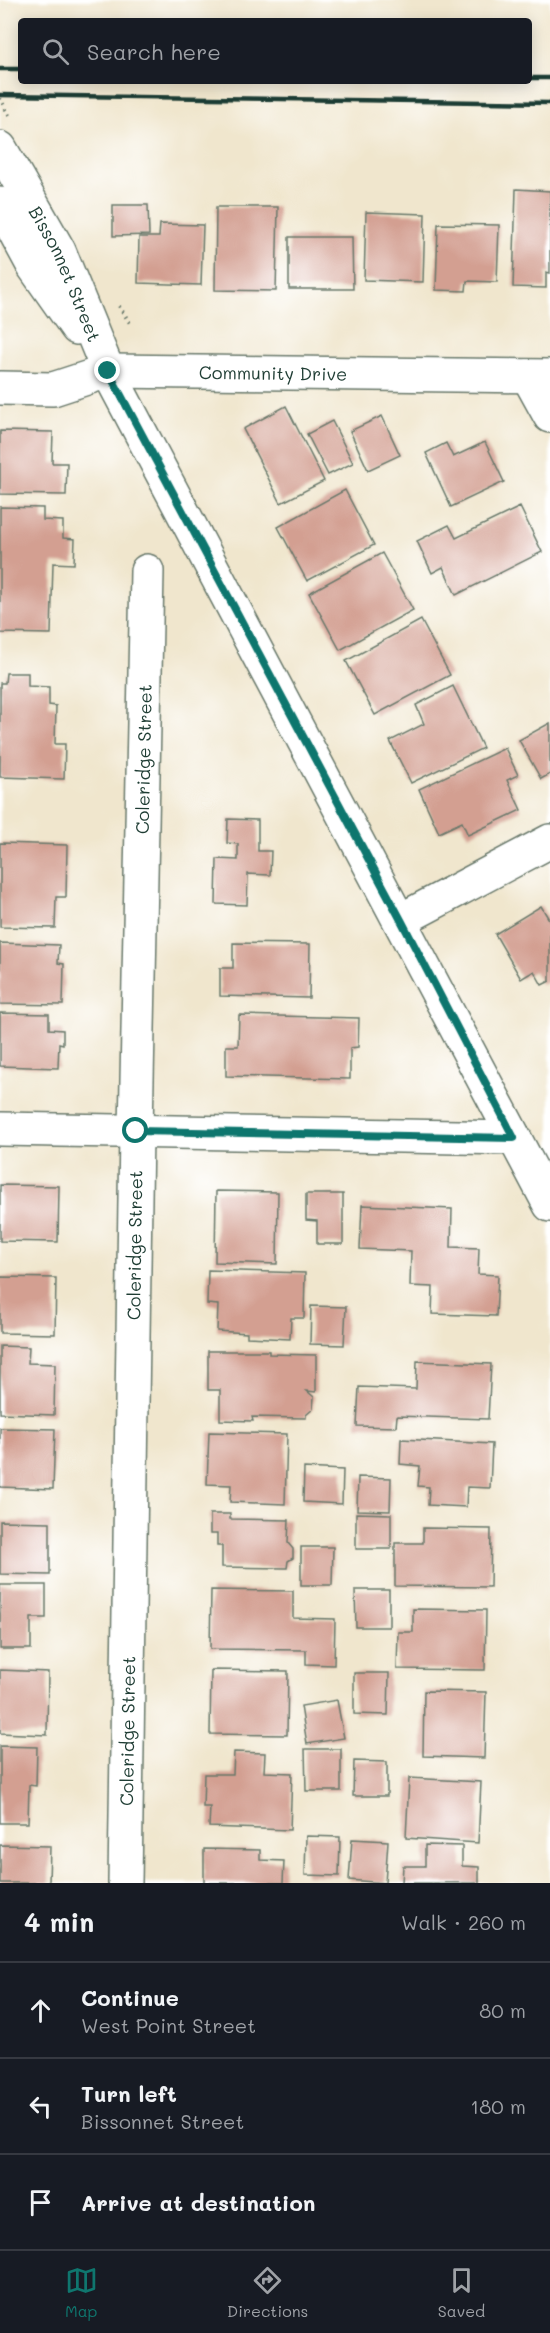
<!DOCTYPE html>
<meta charset="utf-8">
<style>
:root{--surface:#171b24;--page:#242831;--text:#f1f3f6;--muted:#9ea1a6;--line:#363941;--accent:#0f766e}
body{margin:0;font-family:Mali,sans-serif;background:var(--page);color:var(--text)}
.stop{position:absolute;width:18px;height:18px;margin:-14px;border:4px solid #0f766e;border-radius:50%;background:#fff}
.stop.end{background:#0f766e;border-color:#fff;box-shadow:0 2px 6px #0008}
.list{margin:0;padding:0;list-style:none}
h2{display:flex;justify-content:space-between;align-items:center;height:78px;margin:0;padding:0 24px;font-size:26px}
h2 small{font-size:20px;font-weight:400;color:var(--muted)}
.list li{display:grid;grid-template-columns:39px 1fr auto;gap:18px;align-items:center;box-sizing:border-box;height:96px;padding:0 24px;border-top:2px solid var(--line)}
.list b{display:block;font-size:22px;white-space:nowrap}
.list p{margin:0;font-size:20px;white-space:nowrap;color:var(--muted)}
.list em{font-size:20px;font-style:normal;color:var(--muted)}
.icon{flex:none;width:33px;height:33px;fill:none;stroke:currentColor;stroke-width:2;stroke-linecap:round;stroke-linejoin:round}
.map{position:relative;flex:none;width:550px;height:1883px;overflow:hidden}
.search{position:absolute;background:var(--surface);box-shadow:0 3px 15px #0003;left:18px;right:18px;top:18px;height:66px;display:flex;align-items:center;gap:15px;box-sizing:border-box;padding:0 21px;border-radius:6px;color:var(--muted);font-size:22px}
.sheet{height:366px;background:var(--surface)}
nav{display:flex;justify-content:space-around;align-items:center;box-sizing:border-box;height:84px;border-top:2px solid var(--line);background:var(--surface);font-size:16px;color:var(--muted)}
nav a{display:grid;justify-items:center;gap:3px}
nav .on{color:var(--accent)}
.map>svg:first-child{display:block}
.building{fill:#d39f91}
.lines{fill:none;stroke-linecap:round;stroke-linejoin:round}
.minor-casing{stroke:#68786a;stroke-width:36}
.major-casing{stroke:#68786a;stroke-width:36}
.path{stroke:#68786a;stroke-width:4;stroke-dasharray:1.5 4.5;stroke-linecap:butt}
.minor{stroke:#fff;stroke-width:33}
.major{stroke:#fff;stroke-width:33}
.rail{stroke:#1f3d34;stroke-width:4.5}
.route{stroke:#0f766e;stroke-width:8}
.labels{text-anchor:middle;dominant-baseline:central;stroke-width:4.5;stroke-linejoin:round;paint-order:stroke}
.street-label{font-size:18px;fill:#1f3d34;stroke:#fff}
</style>
<div class="map">
<svg width="550" height="1883" viewBox="0 0 550 1883">
<rect width="100%" height="100%" fill="#fff"/>
<filter id="ink" filterUnits="userSpaceOnUse"><feTurbulence type="fractalNoise" baseFrequency=".0167" numOctaves="2"/><feDisplacementMap in="SourceGraphic" scale="12" xChannelSelector="R" yChannelSelector="G"/><feConvolveMatrix kernelMatrix="1 2 1 2 8 2 1 2 1" color-interpolation-filters="sRGB"/></filter>
<filter id="wash" filterUnits="userSpaceOnUse"><feTurbulence type="fractalNoise" baseFrequency=".008" numOctaves="4" result="noise"/><feDisplacementMap in="SourceGraphic" scale="24" xChannelSelector="R" yChannelSelector="G"/><feGaussianBlur stdDeviation="1.35" result="paint"/><feColorMatrix in="noise" values="0 0 0 0 0 0 0 0 0 0 0 0 0 0 0 0 0 1.4 0 .05"/><feComposite in="paint" operator="in"/></filter>
<g filter="url(#wash)">
<rect width="100%" height="100%" fill="#f0e6cd"/>
<g id="blocks">
<g class="building">
<polygon points="516,189 550,191 550,273 546,272 546,288 513,287"/>
<polygon points="113,205 148,205 149,235 113,236"/>
<polygon points="216,207 278,207 276,291 215,290"/>
<polygon points="366,212 425,214 423,282 364,280"/>
<polygon points="160,224 203,225 201,285 138,283 139,237 159,237"/>
<polygon points="438,224 499,225 497,282 467,281 466,291 436,290"/>
<polygon points="289,237 352,237 353,289 289,289"/>
<polygon points="286,406 324,481 281,503 243,429"/>
<polygon points="382,416 400,455 368,470 350,431"/>
<polygon points="332,421 353,463 328,475 307,434"/>
<polygon points="0,431 53,432 52,463 67,463 66,495 0,494"/>
<polygon points="485,442 504,482 451,507 426,453 446,443 453,457"/>
<polygon points="345,490 374,545 307,581 278,527"/>
<polygon points="0,507 43,508 43,520 63,521 63,538 75,539 74,564 53,563 51,634 0,633"/>
<polygon points="520,507 542,552 456,595 443,567 432,573 417,541 449,525 456,538"/>
<polygon points="382,553 413,610 340,650 309,593"/>
<polygon points="421,620 450,675 375,715 346,661"/>
<polygon points="6,673 28,673 28,686 49,687 49,705 56,706 55,744 65,744 64,779 0,777 0,683 5,683"/>
<polygon points="453,686 483,748 411,783 390,741 424,724 416,705"/>
<polygon points="550,723 550,774 541,779 519,740"/>
<polygon points="505,748 518,775 507,780 521,810 468,835 462,822 439,833 419,789"/>
<polygon points="228,819 258,820 258,851 271,851 270,875 248,874 247,905 216,904 217,859 238,860 238,844 227,843"/>
<polygon points="0,843 67,845 66,897 56,897 55,928 0,927"/>
<polygon points="541,906 550,921 550,981 542,985 534,971 521,979 495,934"/>
<polygon points="0,943 59,945 58,963 64,964 63,1005 0,1004"/>
<polygon points="233,943 310,944 309,998 220,996 220,968 233,968"/>
<polygon points="0,1013 49,1014 49,1029 63,1030 63,1044 59,1043 58,1068 0,1066"/>
<polygon points="239,1015 359,1018 358,1047 350,1048 350,1079 226,1076 226,1046 238,1046"/>
<polygon points="0,1185 59,1186 58,1242 0,1241"/>
<polygon points="216,1191 278,1192 277,1264 215,1262"/>
<polygon points="306,1194 343,1194 343,1244 317,1244 317,1221 306,1220"/>
<polygon points="362,1205 452,1209 451,1247 479,1248 478,1274 498,1275 496,1316 432,1314 433,1287 410,1286 411,1251 360,1249"/>
<polygon points="208,1270 305,1273 304,1318 291,1318 290,1339 247,1337 247,1333 217,1331 218,1305 207,1304"/>
<polygon points="0,1277 56,1278 55,1334 0,1333"/>
<polygon points="311,1306 346,1307 344,1345 310,1344"/>
<polygon points="0,1346 29,1347 28,1363 55,1364 54,1415 0,1413"/>
<polygon points="208,1351 269,1351 269,1354 316,1355 316,1392 307,1391 314,1397 313,1409 306,1415 306,1418 252,1417 253,1421 220,1420 220,1390 208,1390"/>
<polygon points="417,1361 491,1364 488,1419 397,1416 396,1427 357,1426 359,1387 416,1389"/>
<polygon points="0,1428 55,1429 53,1489 0,1487"/>
<polygon points="209,1432 287,1434 285,1504 230,1502 231,1485 207,1484"/>
<polygon points="401,1439 492,1444 490,1488 467,1487 466,1507 428,1505 429,1487 418,1486 420,1466 400,1464"/>
<polygon points="304,1468 343,1470 342,1504 303,1502"/>
<polygon points="358,1477 391,1478 390,1511 357,1510"/>
<polygon points="356,1513 391,1514 391,1549 356,1549"/>
<polygon points="210,1514 230,1514 230,1519 289,1520 288,1543 293,1549 293,1558 288,1561 287,1568 222,1567 222,1546 217,1546 217,1534 210,1534"/>
<polygon points="0,1521 50,1522 50,1575 0,1574"/>
<polygon points="423,1528 491,1529 490,1587 395,1586 395,1543 423,1543"/>
<polygon points="301,1547 333,1547 332,1585 301,1585"/>
<polygon points="0,1585 46,1585 46,1618 31,1618 31,1649 0,1649"/>
<polygon points="211,1590 293,1591 293,1618 335,1619 334,1665 306,1664 306,1650 210,1649"/>
<polygon points="355,1590 389,1590 389,1627 356,1627"/>
<polygon points="413,1609 486,1610 485,1670 397,1669 398,1632 413,1632"/>
<polygon points="0,1670 48,1672 47,1735 0,1733"/>
<polygon points="211,1670 288,1671 287,1735 210,1734"/>
<polygon points="354,1673 389,1673 388,1715 354,1714"/>
<polygon points="424,1691 486,1692 484,1758 423,1756"/>
<polygon points="337,1700 344,1738 307,1744 301,1706"/>
<polygon points="0,1746 37,1747 36,1786 29,1785 28,1823 0,1823"/>
<polygon points="305,1749 341,1749 341,1791 306,1791"/>
<polygon points="234,1752 265,1753 264,1772 292,1773 290,1830 209,1827 210,1807 203,1807 204,1774 233,1774"/>
<polygon points="354,1761 387,1762 387,1796 353,1796"/>
<polygon points="409,1778 481,1782 478,1843 406,1838"/>
<polygon points="306,1836 340,1837 339,1876 305,1875"/>
<polygon points="352,1839 388,1841 385,1883 349,1880"/>
<polygon points="0,1845 50,1846 49,1883 0,1883"/>
<polygon points="425,1845 462,1846 462,1866 479,1867 479,1883 402,1883 403,1866 425,1866"/>
<polygon points="204,1849 260,1850 260,1860 284,1861 283,1883 204,1883"/>
</g>
</g>
</g>
<g filter="url(#ink)">
<use href="#blocks" fill-opacity="0" stroke="#68786a" stroke-width="1.5"/>
<g class="lines">
<g class="minor-casing">
<g id="minor">
<polyline points="528,376 550,416"/>
<path id="s1" d="M0,388L53,389L108,371L550,376"/>
<polyline points="401,920 550,841"/>
<polyline points="0,1129 514,1138"/>
<path id="s2" d="M125,1883L136,1131L147,571"/>
</g>
</g>
<g class="major-casing">
<g id="major">
<path id="s3" d="M0,148L59,251L108,371L550,1205"/>
<polyline points="0,204 34,267 77,328"/>
</g>
</g>
<g class="path">
<polyline points="0,98 10,117"/>
<polyline points="119,306 130,323"/>
</g>
<use href="#minor" class="minor"/>
<use href="#major" class="major"/>
<g class="rail">
<polyline points="0,69 21,69"/>
<polyline points="529,78 550,78"/>
<polyline points="0,95 550,103"/>
</g>
</g>
</g>
<g class="lines" filter="url(#ink)">
<polyline class="route" points="108,371 401,920 514,1138 136,1131"/>
</g>
<g class="labels">
<g class="street-label">
<text stroke="none"><textPath href="#s3" startOffset="142">Bissonnet Street</textPath></text>
<text stroke="none"><textPath href="#s1" startOffset="276">Community Drive</textPath></text>
<text stroke="none"><textPath href="#s2" startOffset="1124">Coleridge Street</textPath></text>
<text stroke="none"><textPath href="#s2" startOffset="638">Coleridge Street</textPath></text>
<text stroke="none"><textPath href="#s2" startOffset="152">Coleridge Street</textPath></text>
</g>
</g>
</svg>
<div class="stop" style="left:136px;top:1131px"></div>
<div class="stop end" style="left:108px;top:371px"></div>
<div class="search"><svg class="icon" aria-label="search" viewBox="0 0 24 24"><circle cx="10" cy="10" r="6"/><path d="M15 15l6 6"/></svg>Search here</div>
</div>
<section class="sheet">
<h2>4 min<small>Walk · 260 m</small></h2>
<ul class="list">
<li><svg class="icon" aria-label="ahead" viewBox="0 0 24 24"><path d="M12 20V5M6 11l6-6 6 6"/></svg><div><b>Continue</b><p>West Point Street</p></div><em>80 m</em></li>
<li><svg class="icon" aria-label="left" viewBox="0 0 24 24"><path d="M17 20v-9H6M10 6l-5 5 5 5"/></svg><div><b>Turn left</b><p>Bissonnet Street</p></div><em>180 m</em></li>
<li><svg class="icon" aria-label="arrive" viewBox="0 0 24 24"><path d="M6 21V4h12l-3 4 3 4H6"/></svg><div><b>Arrive at destination</b></div></li>
</ul>
</section>
<nav>
<a class="on"><svg class="icon" aria-label="map" viewBox="0 0 24 24"><path d="M3 6l6-2 6 2 6-2v14l-6 2-6-2-6 2zM9 4v14M15 6v14"/></svg>Map</a>
<a><svg class="icon" aria-label="directions" viewBox="0 0 24 24"><path d="M12 3l9 9-9 9-9-9zM9 14v-3h6M13 9l2 2-2 2"/></svg>Directions</a>
<a><svg class="icon" aria-label="saved" viewBox="0 0 24 24"><path d="M7 4h10v16l-5-4-5 4z"/></svg>Saved</a>
</nav>
